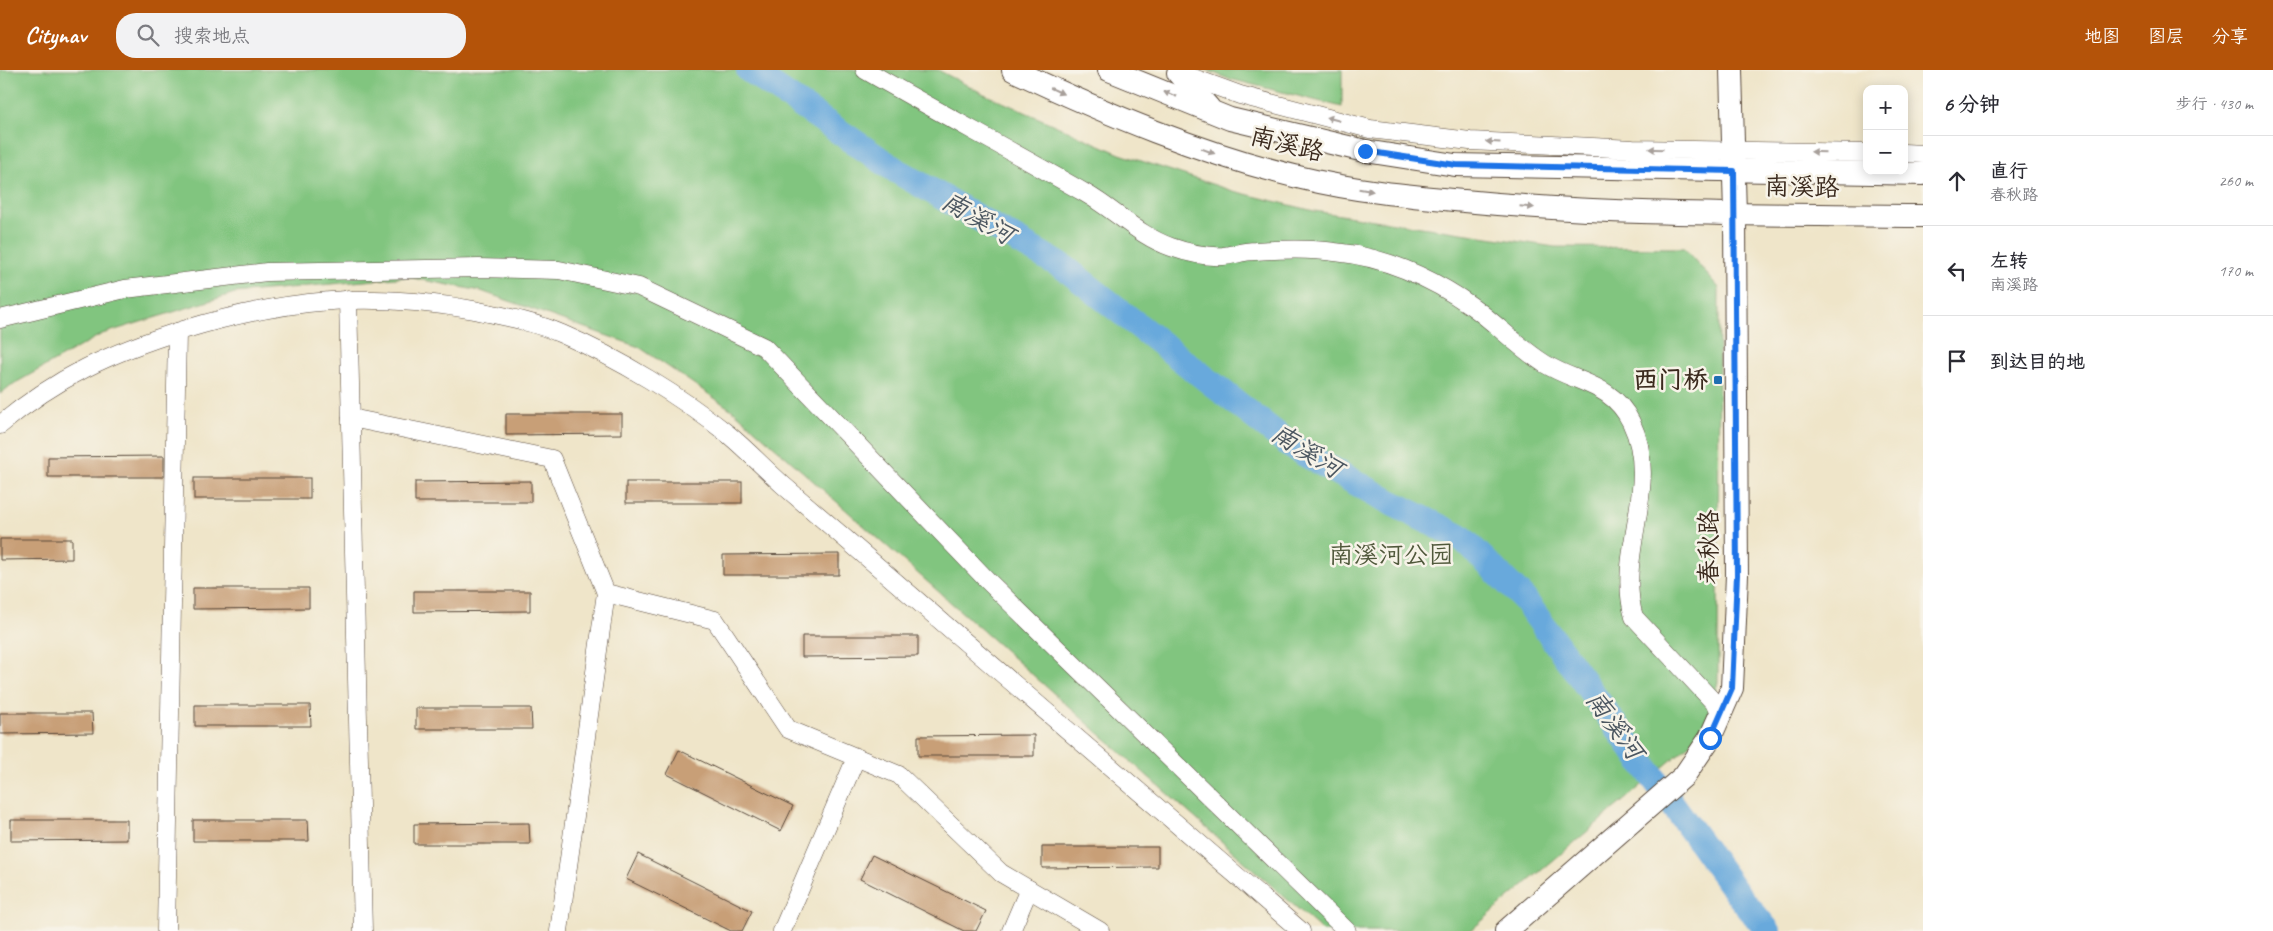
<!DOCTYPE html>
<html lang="zh">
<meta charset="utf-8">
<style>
:root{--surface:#fff;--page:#f2f2f3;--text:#2b2b33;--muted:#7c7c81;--line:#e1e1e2;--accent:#b45309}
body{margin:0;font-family:Caveat,"LXGW WenKai TC",sans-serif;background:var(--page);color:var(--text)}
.controls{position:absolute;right:15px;top:15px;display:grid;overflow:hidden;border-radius:10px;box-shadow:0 2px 12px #0003}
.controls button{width:45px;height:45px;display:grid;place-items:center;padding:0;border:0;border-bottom:1px solid var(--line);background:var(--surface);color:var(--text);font:25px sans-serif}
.stop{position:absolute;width:15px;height:15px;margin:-11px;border:4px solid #1a73e8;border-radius:50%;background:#fff}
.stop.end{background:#1a73e8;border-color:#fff;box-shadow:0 1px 5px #0008}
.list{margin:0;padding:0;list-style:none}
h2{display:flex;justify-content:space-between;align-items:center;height:65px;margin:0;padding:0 20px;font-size:21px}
h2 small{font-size:16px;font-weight:400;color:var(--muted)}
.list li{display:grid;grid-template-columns:32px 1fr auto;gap:15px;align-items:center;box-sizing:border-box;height:90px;padding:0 20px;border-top:1px solid var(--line)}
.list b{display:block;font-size:19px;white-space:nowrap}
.list p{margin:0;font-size:16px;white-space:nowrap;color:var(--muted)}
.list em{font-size:16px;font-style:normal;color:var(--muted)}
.icon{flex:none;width:28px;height:28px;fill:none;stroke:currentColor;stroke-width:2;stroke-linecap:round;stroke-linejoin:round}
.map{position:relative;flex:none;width:1923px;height:861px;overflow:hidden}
header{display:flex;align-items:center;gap:30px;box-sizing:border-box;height:70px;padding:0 25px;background:var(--accent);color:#fff}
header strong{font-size:24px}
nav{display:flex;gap:28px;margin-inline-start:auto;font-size:18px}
.search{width:350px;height:45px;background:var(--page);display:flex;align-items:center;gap:12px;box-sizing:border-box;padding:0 18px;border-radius:20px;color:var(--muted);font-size:19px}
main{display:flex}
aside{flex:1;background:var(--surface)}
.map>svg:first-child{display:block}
.green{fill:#81c57f;stroke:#5e784e}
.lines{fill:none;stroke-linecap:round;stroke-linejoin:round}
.river{stroke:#68a9dc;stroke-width:26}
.building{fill:#c89f77}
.minor-casing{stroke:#564638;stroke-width:19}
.major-casing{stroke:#564638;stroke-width:24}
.minor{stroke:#fff;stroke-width:18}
.major{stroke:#fff;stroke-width:22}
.oneway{fill:#a79f9a}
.route{stroke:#1a73e8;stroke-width:6}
.poi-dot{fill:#1f6fb2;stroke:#f7f3e8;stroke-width:2}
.labels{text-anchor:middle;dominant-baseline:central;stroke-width:5;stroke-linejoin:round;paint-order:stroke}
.street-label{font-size:25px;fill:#3b2a1e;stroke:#f7f3e8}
.poi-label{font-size:25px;font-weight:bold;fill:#3b2a1e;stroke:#f7f3e8;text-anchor:end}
.park-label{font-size:25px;fill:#50583b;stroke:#f7f3e8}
.water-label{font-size:26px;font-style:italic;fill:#4b5660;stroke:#f7f3e8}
</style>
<header>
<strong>Citynav</strong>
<div class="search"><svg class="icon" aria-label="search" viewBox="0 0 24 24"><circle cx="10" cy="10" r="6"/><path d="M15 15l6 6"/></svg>搜索地点</div>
<nav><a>地图</a><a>图层</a><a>分享</a></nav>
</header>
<main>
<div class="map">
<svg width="1923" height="861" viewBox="0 0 1923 861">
<rect width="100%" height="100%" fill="#f7f3e8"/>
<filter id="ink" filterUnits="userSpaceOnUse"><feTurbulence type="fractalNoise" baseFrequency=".02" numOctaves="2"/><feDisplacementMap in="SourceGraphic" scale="10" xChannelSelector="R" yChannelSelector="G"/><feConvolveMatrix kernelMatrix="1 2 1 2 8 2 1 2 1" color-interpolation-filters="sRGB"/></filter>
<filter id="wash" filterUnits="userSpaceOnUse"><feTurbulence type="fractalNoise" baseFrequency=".0096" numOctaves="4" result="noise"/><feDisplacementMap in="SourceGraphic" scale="20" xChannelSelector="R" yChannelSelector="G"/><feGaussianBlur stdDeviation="1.12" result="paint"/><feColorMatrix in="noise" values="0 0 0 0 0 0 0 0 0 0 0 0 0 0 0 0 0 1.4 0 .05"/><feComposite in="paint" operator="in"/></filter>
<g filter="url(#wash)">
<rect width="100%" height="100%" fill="#efe5c9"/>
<g class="green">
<polygon points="0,0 938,0 982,23 1120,84 1233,121 1314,141 1555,177 1684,178 1719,218 1718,612 1707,652 1688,676 1470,861 1323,861 735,342 639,277 481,221 407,207 235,223 102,264 10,316 0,324"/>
<polygon points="1207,0 1342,0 1342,37 1226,8"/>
</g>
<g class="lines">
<polyline class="river" points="749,0 897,101 1065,198 1294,378 1392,433 1462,468 1524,529 1736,822 1768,861"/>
</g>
<g id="blocks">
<g class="building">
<polygon points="506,344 622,344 622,364 506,365"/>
<polygon points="164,386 164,407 48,407 48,387"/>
<rect x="194" y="408" width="116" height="21"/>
<polygon points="531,411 531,432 415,432 415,412"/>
<rect x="626" y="412" width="116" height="21"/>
<polygon points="0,469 72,469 72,489 0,490"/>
<polygon points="839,484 839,505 723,505 723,485"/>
<polygon points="193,518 309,518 309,538 193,539"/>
<polygon points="414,521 530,521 530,541 414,542"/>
<polygon points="802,566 918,566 918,586 802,587"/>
<polygon points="195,635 310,635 311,656 195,656"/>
<polygon points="416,638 531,638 532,659 416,659"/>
<polygon points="0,643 92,643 93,663 0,664"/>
<polygon points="1034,665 1034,686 918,686 918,666"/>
<polygon points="679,680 793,736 781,761 667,704"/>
<polygon points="11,750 127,750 127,770 11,771"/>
<polygon points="193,750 308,750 309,771 193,771"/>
<polygon points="529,753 530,774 414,774 414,754"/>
<polygon points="1042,777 1158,777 1158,797 1042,798"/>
<polygon points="638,784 752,841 742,861 731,861 626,809"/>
<polygon points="872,785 986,841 976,861 964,861 860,809"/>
</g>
</g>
</g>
<g filter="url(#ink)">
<use href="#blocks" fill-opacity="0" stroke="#564638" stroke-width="1"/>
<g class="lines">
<g class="minor-casing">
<g id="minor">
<path d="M865,0C938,42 1012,81 1085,123C1115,140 1139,166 1171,177C1188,183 1205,187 1223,186C1234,185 1244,181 1255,181C1282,179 1309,178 1335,182C1386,187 1432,208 1473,237C1498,255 1519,278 1545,294C1578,314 1612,313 1631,352C1662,416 1615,482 1634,547L1722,641"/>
<polyline points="1177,2 1240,25 1370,59 1470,71 1633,79 1867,83"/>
<polyline points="1904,83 1923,84"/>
<polyline points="348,229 363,861"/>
<polyline points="0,249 125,219 267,202 479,198 559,200 639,217 764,277 988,511 1347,861"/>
<polyline points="351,348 552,389 606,523 715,550 788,659 899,705 1001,803 1100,861"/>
<path d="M0,355C57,307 112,282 183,260C285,229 369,221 474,240C503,246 535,252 562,264C618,288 682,327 729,365C748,381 765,399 783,415L1301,861"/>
<polyline points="166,861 177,262"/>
<polyline points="559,861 606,523"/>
<polyline points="782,861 856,688"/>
<polyline points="1011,861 1029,819"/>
</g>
</g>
<g class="major-casing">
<g id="major">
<path d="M1013,0C1106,44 1202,84 1302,108C1355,121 1410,126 1464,131C1617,146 1770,144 1923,146"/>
<polyline points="1109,0 1230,49 1365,81 1455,95 1923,104"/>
<polyline points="1178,3 1209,38"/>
<polyline points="1506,861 1684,706 1710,668 1732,618 1737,505 1735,144 1731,0"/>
</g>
</g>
<use href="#minor" class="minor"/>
<use href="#major" class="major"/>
</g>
<defs><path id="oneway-solid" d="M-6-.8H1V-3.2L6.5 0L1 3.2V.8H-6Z" transform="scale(1.25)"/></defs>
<g class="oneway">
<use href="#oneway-solid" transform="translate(1057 21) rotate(25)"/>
<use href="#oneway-solid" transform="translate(1170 24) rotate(-158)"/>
<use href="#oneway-solid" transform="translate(1333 49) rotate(-165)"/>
<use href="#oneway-solid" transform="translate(1493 72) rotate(-177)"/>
<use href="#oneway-solid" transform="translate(1656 79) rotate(-179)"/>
<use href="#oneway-solid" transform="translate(1208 81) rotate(21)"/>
<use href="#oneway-solid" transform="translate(1818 82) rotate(-179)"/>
<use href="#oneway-solid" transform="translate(1366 120) rotate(10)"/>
<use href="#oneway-solid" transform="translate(1527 137) rotate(5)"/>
</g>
</g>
<g class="lines" filter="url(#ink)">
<polyline class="route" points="1365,81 1456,95 1734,101 1737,505 1732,618 1710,668"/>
</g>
<rect class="poi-dot" x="1713" y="305" width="10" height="10" rx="2.5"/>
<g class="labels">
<g class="street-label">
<text transform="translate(1287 74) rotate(14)">南溪路</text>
<text transform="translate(1802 117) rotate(1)">南溪路</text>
<text transform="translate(1709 477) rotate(-90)">春秋路</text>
</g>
<g class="poi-label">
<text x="1708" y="310">西门桥</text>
</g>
<g class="park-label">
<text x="1391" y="485">南溪河公园</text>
</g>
<g class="water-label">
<text transform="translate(978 148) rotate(30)">南溪河</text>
<text transform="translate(1307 381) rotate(32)">南溪河</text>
<text transform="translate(1615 655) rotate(54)">南溪河</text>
</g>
</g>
</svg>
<div class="controls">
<button>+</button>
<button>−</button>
</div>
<div class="stop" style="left:1710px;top:668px"></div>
<div class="stop end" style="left:1365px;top:81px"></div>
</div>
<aside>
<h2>6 分钟<small>步行 · 430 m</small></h2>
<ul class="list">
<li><svg class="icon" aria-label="ahead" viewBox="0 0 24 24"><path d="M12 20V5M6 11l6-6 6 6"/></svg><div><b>直行</b><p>春秋路</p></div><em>260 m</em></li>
<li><svg class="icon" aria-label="left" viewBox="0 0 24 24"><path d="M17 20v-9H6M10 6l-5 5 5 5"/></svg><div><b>左转</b><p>南溪路</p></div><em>170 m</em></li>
<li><svg class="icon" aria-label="arrive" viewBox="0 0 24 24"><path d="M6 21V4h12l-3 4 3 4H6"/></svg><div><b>到达目的地</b></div></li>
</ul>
</aside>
</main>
